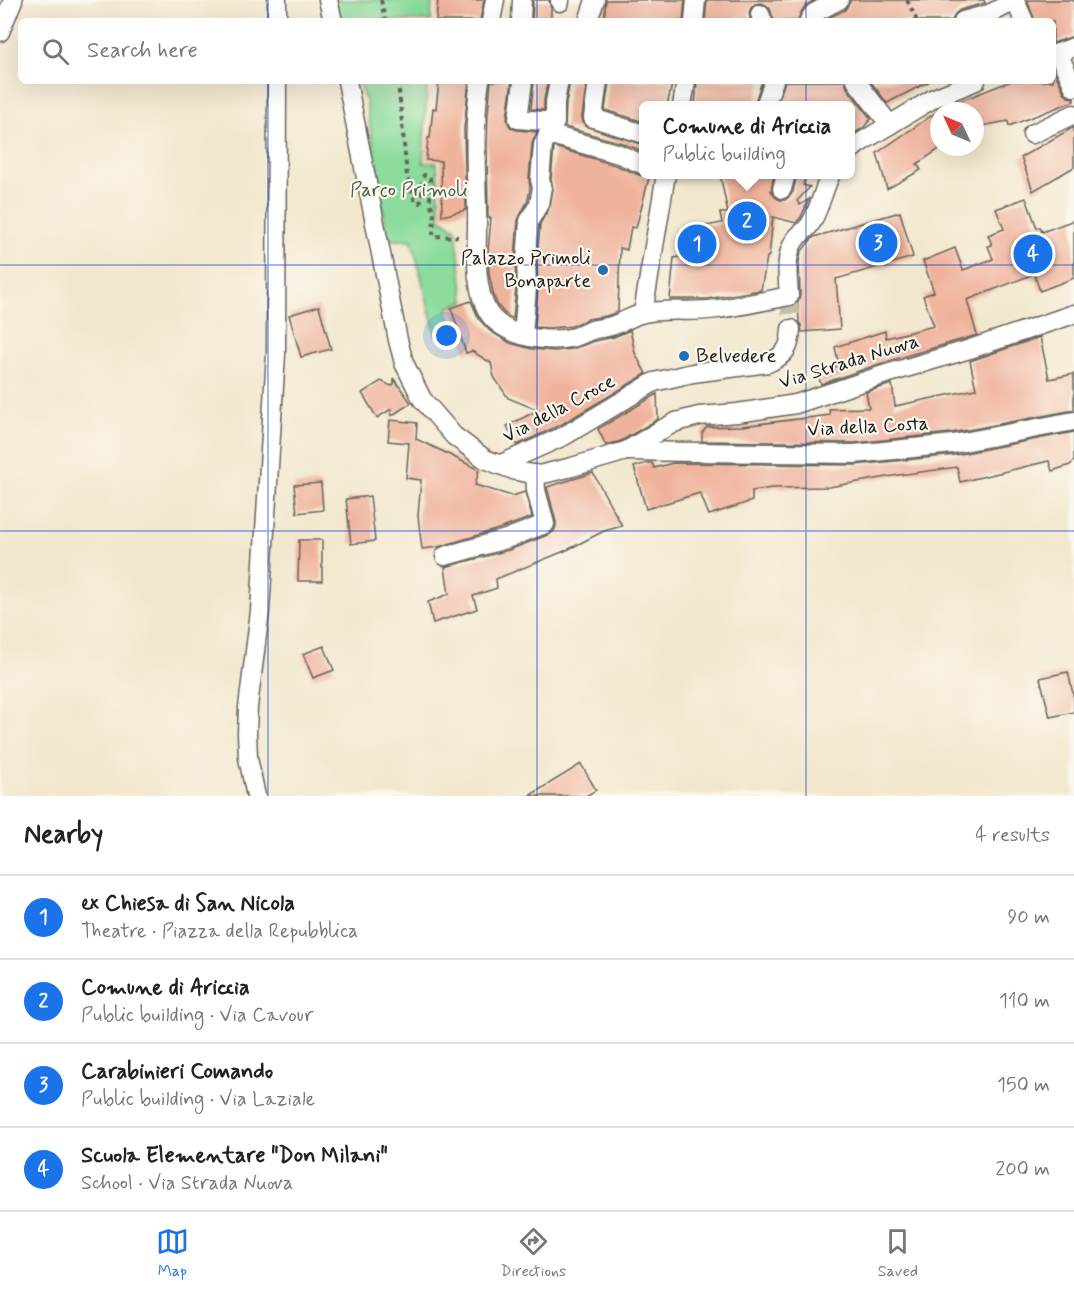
<!DOCTYPE html>
<meta charset="utf-8">
<style>
:root{--surface:#fff;--page:#f2f2f2;--text:#222;--muted:#767676;--line:#e0e0e0;--accent:#1a73e8}
body{margin:0;font-family:Mynerve,sans-serif;background:var(--page);color:var(--text)}
.compass{position:absolute;left:930px;top:102px;width:54px;height:54px;border-radius:50%;background:var(--surface);box-shadow:0 6px 24px #0002;rotate:314deg}
.you{position:absolute;left:447px;top:336px;width:21px;height:21px;margin:-15px;border:4px solid #fff;border-radius:50%;background:#1a73e8;box-shadow:0 0 0 9px #1a73e833}
.badge{display:grid;place-items:center;width:39px;height:39px;border-radius:50%;background:var(--accent);color:#fff;font-size:20px;font-weight:700}
.pin{position:absolute;translate:-50% -50%;border:3px solid #fff;box-shadow:0 2px 6px #0006}
.popup{position:absolute;left:639px;top:101px;width:216px;height:78px;box-sizing:border-box;display:grid;place-content:center;border-radius:9px;background:var(--surface);filter:drop-shadow(0 2px 4px #0005);font-size:20px;white-space:nowrap;color:var(--muted)}
.popup b{font-size:22px;color:var(--text)}
.popup::after{content:'';position:absolute;left:50%;top:100%;margin-left:-12px;border:12px solid transparent;border-top-color:var(--surface)}
.list{margin:0;padding:0;list-style:none}
h2{display:flex;justify-content:space-between;align-items:center;height:78px;margin:0;padding:0 24px;font-size:26px}
h2 small{font-size:20px;font-weight:400;color:var(--muted)}
.list li{display:grid;grid-template-columns:39px 1fr auto;gap:18px;align-items:center;box-sizing:border-box;height:84px;padding:0 24px;border-top:2px solid var(--line)}
.list b{display:block;font-size:22px;white-space:nowrap}
.list p{margin:0;font-size:20px;white-space:nowrap;color:var(--muted)}
.list em{font-size:20px;font-style:normal;color:var(--muted)}
.icon{flex:none;width:33px;height:33px;fill:none;stroke:currentColor;stroke-width:2;stroke-linecap:round;stroke-linejoin:round}
.map{position:relative;flex:none;width:1074px;height:796px;overflow:hidden}
.search{position:absolute;background:var(--surface);box-shadow:0 6px 24px #0002;left:18px;right:18px;top:18px;height:66px;display:flex;align-items:center;gap:15px;box-sizing:border-box;padding:0 21px;border-radius:9px;color:var(--muted);font-size:22px}
.sheet{height:414px;background:var(--surface)}
nav{display:flex;justify-content:space-around;align-items:center;box-sizing:border-box;height:84px;border-top:2px solid var(--line);background:var(--surface);font-size:16px;color:var(--muted)}
nav a{display:grid;justify-items:center;gap:3px}
nav .on{color:var(--accent)}
.map>svg:first-child{display:block}
.green{fill:#8bdc9c;stroke:#547c5c;stroke-width:1.5}
.building{fill:#efb29c}
.lines{fill:none;stroke-linecap:round;stroke-linejoin:round}
.street-tunnel{stroke:#c7beaa;stroke-width:18;stroke-dasharray:18 9;stroke-linecap:butt}
.street-casing{stroke:#67635a;stroke-width:21}
.path{stroke:#67635a;stroke-width:4;stroke-dasharray:4.5 4.5;stroke-linecap:butt}
.street{stroke:#fff;stroke-width:18}
.grid{fill:none;stroke:#1d4ed8;stroke-width:1.5;stroke-opacity:0.55}
.poi-dot{fill:#1f6fb2;stroke:#fbf7ec;stroke-width:2}
.labels{text-anchor:middle;dominant-baseline:central;stroke-width:4.5;stroke-linejoin:round;paint-order:stroke}
.park-label{font-size:20px;fill:#435f49;stroke:#fbf7ec}
.poi-label{font-size:20px;fill:#1c1c1c;stroke:#fbf7ec;text-anchor:end}
.street-label{font-size:20px;fill:#1c1c1c;stroke:#fbf7ec}
</style>
<div class="map">
<svg width="1074" height="796" viewBox="0 0 1074 796">
<rect width="100%" height="100%" fill="#fbf7ec"/>
<filter id="ink" filterUnits="userSpaceOnUse"><feTurbulence type="fractalNoise" baseFrequency=".0167" numOctaves="2"/><feDisplacementMap in="SourceGraphic" scale="12" xChannelSelector="R" yChannelSelector="G"/><feConvolveMatrix kernelMatrix="1 2 1 2 8 2 1 2 1" color-interpolation-filters="sRGB"/></filter>
<filter id="wash" filterUnits="userSpaceOnUse"><feTurbulence type="fractalNoise" baseFrequency=".008" numOctaves="4" result="noise"/><feDisplacementMap in="SourceGraphic" scale="24" xChannelSelector="R" yChannelSelector="G"/><feGaussianBlur stdDeviation="1.35" result="paint"/><feColorMatrix in="noise" values="0 0 0 0 0 0 0 0 0 0 0 0 0 0 0 0 0 1.4 0 .05"/><feComposite in="paint" operator="in"/></filter>
<g filter="url(#wash)">
<rect width="100%" height="100%" fill="#f2e7cd"/>
<g class="green">
<polygon points="333,0 432,0 431,21 339,21"/>
<polygon points="357,81 427,81 423,163 437,163 440,218 456,230 464,301 448,308 452,329 436,336 412,240 388,240 366,101"/>
</g>
<g id="blocks">
<g class="building">
<polygon points="438,0 484,0 480,21 436,21"/>
<polygon points="533,0 549,0 551,9 551,21 532,21"/>
<polygon points="606,0 685,0 683,21 604,21"/>
<polygon points="707,0 815,0 805,6 800,14 798,21 774,21 770,9 766,5 761,3 755,4 751,8 749,13 751,21 705,21"/>
<polygon points="851,0 984,0 985,3 960,10 955,14 952,21 823,21 845,10"/>
<polygon points="1027,0 1074,0 1074,36 1053,43 1053,21 1035,21"/>
<polygon points="1053,69 1064,92 1068,97 1074,98 1074,101 1009,126 1008,121 975,127 975,111 939,111 939,149 917,164 921,170 887,189 877,153 938,111 937,110 1011,81 1053,81"/>
<polygon points="439,81 469,81 464,129 466,210 442,216 441,161 426,160 428,138 430,138 433,108 436,109"/>
<polygon points="491,81 512,81 507,118 508,123 511,128 517,130 537,132 532,144 529,179 530,188 528,200 518,220 515,259 516,288 513,319 504,313 498,306 494,297 489,274 488,252 491,218 488,218 487,145 488,114"/>
<polygon points="534,81 548,81 544,100 544,110 531,109"/>
<polygon points="570,81 587,81 582,117 583,122 586,126 644,145 644,152 622,143 565,127 566,103"/>
<polygon points="609,81 673,81 667,105 644,105 644,122 605,110"/>
<polygon points="697,81 762,81 754,105 695,105"/>
<polygon points="785,81 845,81 847,88 871,119 863,128 850,136 850,105 777,105"/>
<polygon points="870,81 930,81 887,103"/>
<polygon points="1074,127 1074,167 1033,191 1021,157"/>
<polygon points="554,147 615,165 639,175 649,178 636,228 631,227 627,250 620,248 618,312 606,316 588,319 572,326 550,328 535,327 538,289 537,260 540,224 550,206 553,189 551,179"/>
<polygon points="720,174 774,174 771,191 775,197 780,200 785,200 790,196 793,192 797,174 806,174 803,185 810,187 797,201 800,205 809,199 801,217 796,223 773,217 769,256 767,257 761,290 707,299 670,299 674,258 685,256 680,231 722,223 720,213 728,213"/>
<polygon points="1026,198 1037,228 1040,227 1042,232 1074,220 1074,278 1040,291 1034,274 967,300 977,335 879,364 821,384 817,372 839,366 835,347 885,331 886,338 934,326 923,296 934,292 923,261 955,248 963,270 993,259 988,246 992,245 988,235 1004,229 996,209"/>
<polygon points="900,212 913,257 836,279 840,329 802,332 801,325 799,322 798,302 800,295 799,261 801,252 810,241 814,237"/>
<polygon points="471,301 479,319 490,331 510,343 532,349 554,351 572,349 595,341 614,337 630,330 635,353 646,374 562,424 517,445 507,426 538,410 508,398 494,377 491,363 472,351 466,353 451,308"/>
<polygon points="319,306 331,349 301,357 289,315"/>
<polygon points="1040,337 1049,379 1074,374 1074,410 951,433 854,443 702,441 702,433 707,427 742,426 830,415 829,409 869,408 866,392 892,384 895,406 976,389 970,361"/>
<polygon points="394,379 411,403 391,416 391,409 377,418 362,393 381,381 391,386 394,384"/>
<polygon points="657,394 658,419 621,441 606,445 598,429"/>
<polygon points="390,420 417,423 416,439 442,451 479,470 475,485 512,496 525,492 532,517 502,528 438,547 422,549 418,516 421,480 406,478 409,443 388,441"/>
<polygon points="1074,432 1074,461 1070,465 1052,471 1049,461 960,482 957,467 899,475 829,487 772,488 752,491 752,501 709,515 700,493 646,509 634,467 647,463 652,463 654,468 673,463 855,465 955,455"/>
<polygon points="593,473 622,526 604,531 567,550 496,579 497,588 473,596 477,609 433,623 428,602 449,594 445,567 509,550 550,534 554,531 556,526 556,522 547,487"/>
<polygon points="321,483 323,510 297,513 294,485"/>
<polygon points="370,496 375,541 351,544 346,499"/>
<polygon points="299,540 322,540 322,581 298,581"/>
<polygon points="324,646 334,670 313,678 303,654"/>
<polygon points="1068,672 1074,698 1074,712 1050,717 1040,678"/>
<polygon points="581,764 596,790 586,796 529,796"/>
</g>
</g>
</g>
<g filter="url(#ink)">
<use href="#blocks" fill-opacity="0" stroke="#67635a" stroke-width="1.5"/>
<g class="lines">
<polyline class="street-tunnel" points="789,296 791,329"/>
<g class="street-casing">
<g id="street">
<polyline points="328,0 333,21"/>
<polyline points="560,0 560,2"/>
<polyline points="1015,0 1024,21"/>
<polyline points="760,14 763,21"/>
<polyline points="277,21 277,0"/>
<polyline points="491,21 495,0"/>
<polyline points="521,21 522,0"/>
<polyline points="588,21 595,0"/>
<polyline points="694,21 696,0"/>
<polyline points="810,21 809,20 814,13 839,0"/>
<polyline points="963,21 989,14 1015,1"/>
<polyline points="0,32 13,0"/>
<polyline points="1058,53 1074,87"/>
<polyline points="1053,55 1074,47"/>
<polyline points="347,81 398,340 404,363 422,399 454,436 485,459 516,471 539,475 572,467 626,451 659,431 676,422 699,416 737,413 796,404 883,375 970,349 1074,314"/>
<path d="M480,81C473,125 476,165 477,208C478,240 472,284 488,312C497,327 517,335 534,338C547,340 562,340 575,337C581,335 586,332 592,330C599,328 607,328 614,325C624,322 634,315 644,313C668,308 693,313 717,309C741,306 765,301 789,296C788,278 784,256 795,240C799,234 807,230 811,223C820,208 823,190 831,174"/>
<polyline points="523,81 518,119 555,122"/>
<polyline points="598,81 593,118 644,134"/>
<polyline points="856,81 890,125"/>
<polyline points="682,106 686,81"/>
<polyline points="765,106 774,81"/>
<polyline points="548,134 619,154 644,165"/>
<polyline points="1032,134 1074,114"/>
<polyline points="850,151 858,144 934,98 976,81"/>
<polyline points="782,189 786,174"/>
<polyline points="643,313 666,174"/>
<polyline points="523,335 527,288 526,260 529,221 539,204 542,187 540,180 543,145 555,122 555,102 559,81"/>
<polyline points="626,451 854,454 953,444 1074,421"/>
<path d="M499,465L564,436L654,382L693,373L768,363C786,355 790,348 791,329"/>
<polyline points="445,556 506,539 545,524 536,490 535,474"/>
<polyline points="256,796 248,758 247,733 248,707 260,611 276,354 277,81"/>
</g>
</g>
<g class="path">
<polyline points="381,0 385,21"/>
<polyline points="907,0 917,21"/>
<polyline points="398,81 407,176 415,201 419,203 421,201 422,178 424,175 427,175 430,178 430,201 434,214 433,236 458,237"/>
</g>
<use href="#street" class="street"/>
</g>
</g>
<path class="grid" d="M268,0V21M537,0V21M806,0V21M268,81V796M537,81V796M806,81V796M0,265H1074M0,531H1074"/>
<g class="poi-dot">
<circle cx="603" cy="270" r="6"/>
<circle cx="684" cy="356" r="6"/>
</g>
<g class="labels">
<g class="park-label">
<text x="409" y="190">Parco Primoli</text>
</g>
<g class="poi-label">
<text x="591" y="258">Palazzo Primoli<tspan x="591" dy="23">Bonaparte</tspan></text>
<text x="696" y="356" text-anchor="start">Belvedere</text>
</g>
<g class="street-label">
<text transform="translate(849 362) rotate(-17)">Via Strada Nuova</text>
<text transform="translate(559 409) rotate(-28)">Via della Croce</text>
<text transform="translate(868 427) rotate(-3)">Via della Costa</text>
</g>
</g>
</svg>
<svg class="compass" viewBox="-18 -18 36 36"><path d="M0-13l5 13h-10z" fill="#e53935"/><path d="M0 13l5-13h-10z" fill="#767676"/></svg>
<div class="you"></div>
<div class="pin badge" style="left:697px;top:244px">1</div>
<div class="pin badge" style="left:747px;top:221px">2</div>
<div class="popup"><b>Comune di Ariccia</b>Public building</div>
<div class="pin badge" style="left:878px;top:243px">3</div>
<div class="pin badge" style="left:1033px;top:254px">4</div>
<div class="search"><svg class="icon" aria-label="search" viewBox="0 0 24 24"><circle cx="10" cy="10" r="6"/><path d="M15 15l6 6"/></svg>Search here</div>
</div>
<section class="sheet">
<h2>Nearby<small>4 results</small></h2>
<ul class="list">
<li><span class="badge">1</span><div><b>ex Chiesa di San Nicola</b><p>Theatre · Piazza della Repubblica</p></div><em>90 m</em></li>
<li><span class="badge">2</span><div><b>Comune di Ariccia</b><p>Public building · Via Cavour</p></div><em>110 m</em></li>
<li><span class="badge">3</span><div><b>Carabinieri Comando</b><p>Public building · Via Laziale</p></div><em>150 m</em></li>
<li><span class="badge">4</span><div><b>Scuola Elementare &quot;Don Milani&quot;</b><p>School · Via Strada Nuova</p></div><em>200 m</em></li>
</ul>
</section>
<nav>
<a class="on"><svg class="icon" aria-label="map" viewBox="0 0 24 24"><path d="M3 6l6-2 6 2 6-2v14l-6 2-6-2-6 2zM9 4v14M15 6v14"/></svg>Map</a>
<a><svg class="icon" aria-label="directions" viewBox="0 0 24 24"><path d="M12 3l9 9-9 9-9-9zM9 14v-3h6M13 9l2 2-2 2"/></svg>Directions</a>
<a><svg class="icon" aria-label="saved" viewBox="0 0 24 24"><path d="M7 4h10v16l-5-4-5 4z"/></svg>Saved</a>
</nav>
